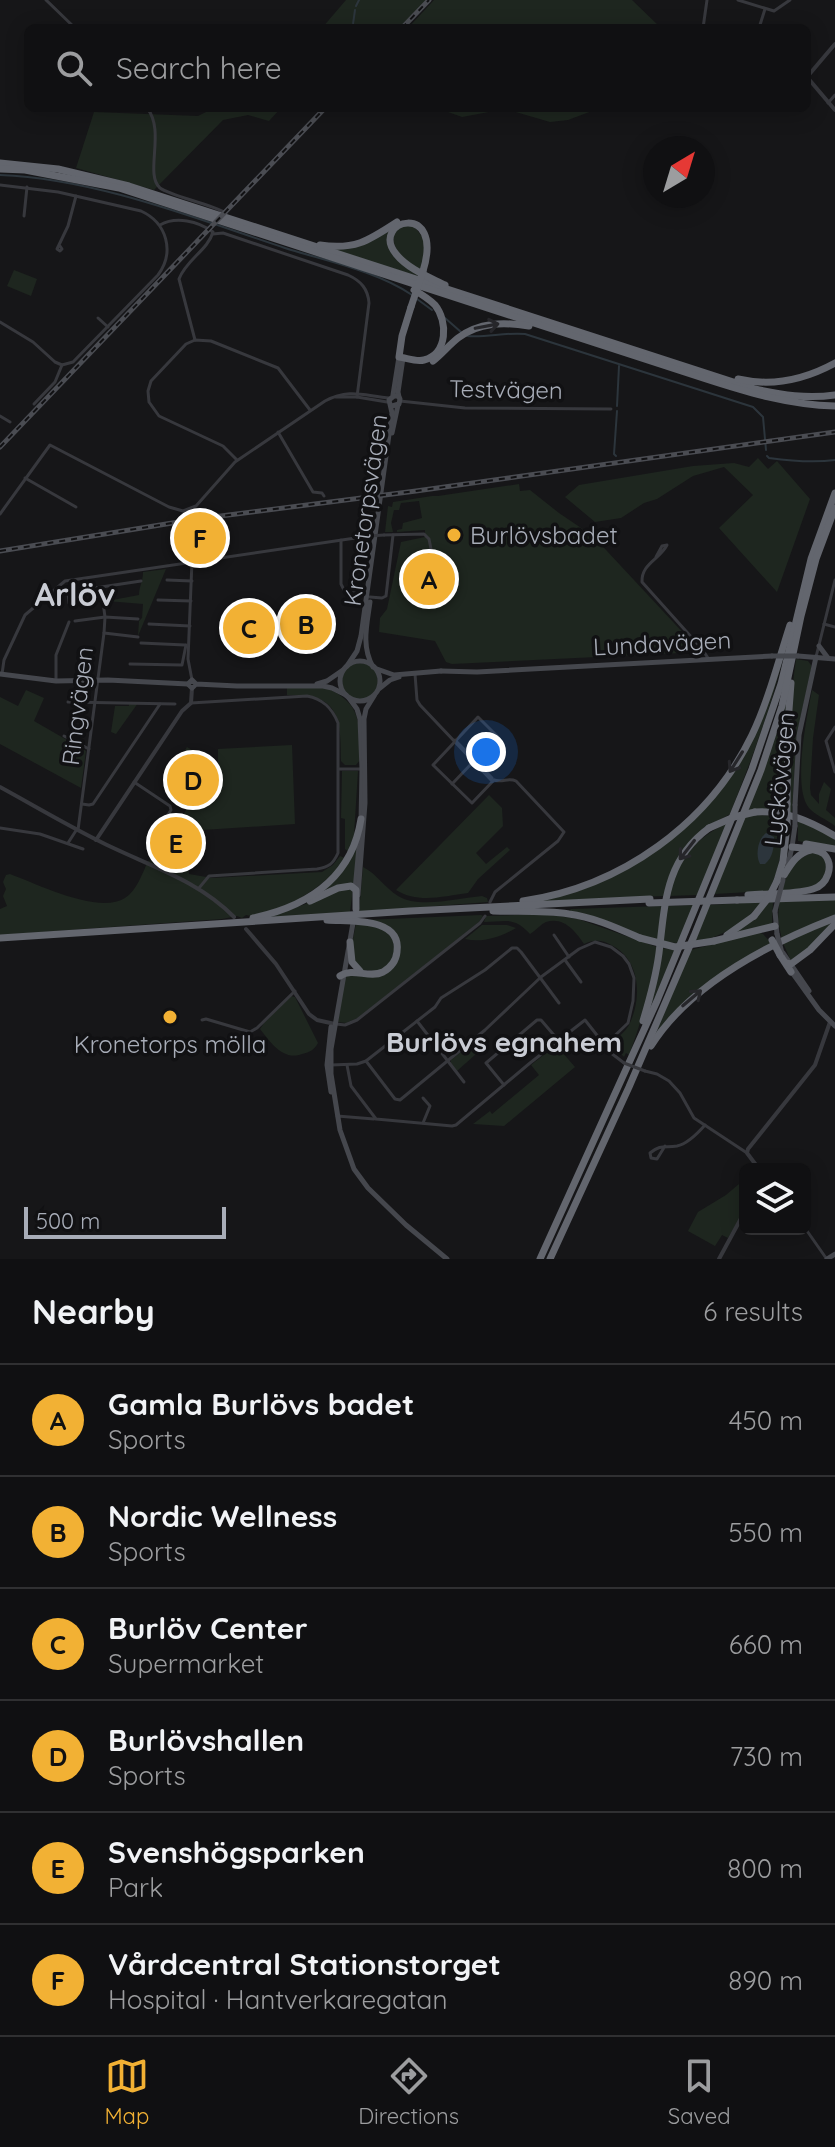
<!DOCTYPE html>
<meta charset="utf-8">
<style>
:root{--surface:#101012;--page:#19191b;--text:#f1f3f6;--muted:#9c9d9f;--line:#303032;--accent:#f2b134}
body{margin:0;font-family:Quicksand,sans-serif;background:var(--page);color:var(--text)}
.controls{position:absolute;right:24px;bottom:24px;display:grid;overflow:hidden;border-radius:12px;box-shadow:0 4px 20px #0003}
.controls button{width:72px;height:72px;display:grid;place-items:center;padding:0;border:0;border-bottom:2px solid var(--line);background:var(--surface);color:var(--text);font:40px sans-serif}
.compass{position:absolute;left:643px;top:136px;width:72px;height:72px;border-radius:50%;background:var(--surface);box-shadow:0 4px 20px #0003;rotate:38deg}
.scale{position:absolute;left:24px;bottom:20px;width:202px;box-sizing:border-box;padding-left:8px;border:4px solid #a8adb8;border-top:0;font-size:22px;line-height:28px;white-space:nowrap;color:#a8adb8;-webkit-text-stroke:6px #111113;paint-order:stroke}
.you{position:absolute;left:486px;top:752px;width:28px;height:28px;margin:-20px;border:6px solid #fff;border-radius:50%;background:#1a73e8;box-shadow:0 0 0 12px #1a73e833}
.badge{display:grid;place-items:center;width:52px;height:52px;border-radius:50%;background:var(--accent);color:#111;font-size:26px;font-weight:700}
.pin{position:absolute;translate:-50% -50%;border:4px solid #fff;box-shadow:0 2px 8px #0006}
.list{margin:0;padding:0;list-style:none}
h2{display:flex;justify-content:space-between;align-items:center;height:104px;margin:0;padding:0 32px;font-size:34px}
h2 small{font-size:26px;font-weight:400;color:var(--muted)}
.list li{display:grid;grid-template-columns:52px 1fr auto;gap:24px;align-items:center;box-sizing:border-box;height:112px;padding:0 32px;border-top:2px solid var(--line)}
.list b{display:block;font-size:30px;white-space:nowrap}
.list p{margin:0;font-size:26px;white-space:nowrap;color:var(--muted)}
.list em{font-size:26px;font-style:normal;color:var(--muted)}
.icon{flex:none;width:44px;height:44px;fill:none;stroke:currentColor;stroke-width:2;stroke-linecap:round;stroke-linejoin:round}
.map{position:relative;flex:none;width:835px;height:1259px;overflow:hidden}
.search{position:absolute;background:var(--surface);box-shadow:0 4px 20px #0003;left:24px;right:24px;top:24px;height:88px;display:flex;align-items:center;gap:20px;box-sizing:border-box;padding:0 28px;border-radius:12px;color:var(--muted);font-size:30px}
.sheet{height:776px;background:var(--surface)}
nav{display:flex;justify-content:space-around;align-items:center;box-sizing:border-box;height:112px;border-top:2px solid var(--line);background:var(--surface);font-size:22px;color:var(--muted)}
nav a{display:grid;justify-items:center;gap:4px}
nav .on{color:var(--accent)}
.map>svg:first-child{display:block}
.green{fill:#1e261f}
.water{fill:#2c353c}
.lines{fill:none;stroke-linecap:round;stroke-linejoin:round}
.stream{stroke:#2c353c;stroke-width:2}
.minor{stroke:#37383d;stroke-width:3}
.tertiary{stroke:#37383d;stroke-width:4}
.secondary{stroke:#45474d;stroke-width:5}
.motorway{stroke:#63666e;stroke-width:7}
.rail-casing{stroke:#4a4c52;stroke-width:5}
.rail{stroke:#111113;stroke-width:2;stroke-dasharray:6;stroke-linecap:butt}
.minor-bridge{stroke:#37383d;stroke-width:3}
.secondary-bridge{stroke:#45474d;stroke-width:5}
.motorway-bridge{stroke:#63666e;stroke-width:7}
.oneway{stroke:#26262a}
.poi-dot{fill:#f2b134;stroke:#111113;stroke-width:3}
.labels{text-anchor:middle;dominant-baseline:central;stroke-width:7;stroke-linejoin:round;paint-order:stroke}
.street-label{font-size:24px;fill:#a8adb8;stroke:#111113}
.poi-label{font-size:24px;fill:#a8adb8;stroke:#111113;text-anchor:start}
.quarter-label{font-size:28px;font-weight:bold;fill:#c9ccd4;stroke:#111113}
.district-label{font-size:32px;font-weight:bold;fill:#c9ccd4;stroke:#111113}
</style>
<div class="map">
<svg width="835" height="1259" viewBox="0 0 835 1259">
<rect width="100%" height="100%" fill="#161618"/>
<g class="green">
<polygon points="346,0 427,0 400,28 322,28"/>
<polygon points="434,0 632,0 661,28 408,28"/>
<polygon points="230,108 281,108 269,121 248,115 223,120 154,190 76,168 94,112 198,116 212,109 225,110"/>
<polygon points="437,108 600,108 568,120 550,122 505,109 462,117"/>
<polygon points="401,221 395,226 390,246 430,280 330,249 342,249"/>
<path d="M401,226H414L426,242L421,272C407,261 394,255 393,235Z"/>
<polygon points="14,270 37,279 31,296 7,286"/>
<polygon points="758,458 768,469 777,461 810,499 777,592 719,528 753,495 724,467 693,476 657,499 644,503 621,518 595,522 565,497 579,485 693,466 734,463 749,467"/>
<polygon points="519,484 520,491 530,490 559,513 593,536 701,652 452,664 446,662 435,641 379,632 380,618 387,609 401,542 425,537 425,530 397,532 397,530 402,529 403,523 422,518 419,501 401,503 399,510 394,510 391,523 393,532 385,532 388,506 392,507 393,502 432,496 438,496"/>
<path d="M166,569L138,636L139,621L142,618L143,604L107,601L139,595C139,586 143,582 143,572Z"/>
<path d="M788,635C776,697 753,755 730,814L712,824L692,841L664,896L527,902L579,891L602,881L686,827L742,757Z"/>
<polygon points="796,659 808,661 811,665 811,670 797,734 792,812 790,812 792,689"/>
<circle cx="360" cy="681" r="18"/>
<path d="M325,687C363,704 359,723 360,760L356,765H345L341,761C341,717 339,693 287,695V688Z"/>
<polygon points="26,690 44,698 34,721 86,751 81,788 0,744 0,697 18,706"/>
<path d="M812,690L819,695L813,738L810,788L811,795L819,804V794L824,782L831,789L826,810L835,818V826C828,820 815,815 809,808C792,788 807,716 812,690Z"/>
<polygon points="788,692 785,811 747,811 775,737"/>
<polygon points="129,702 138,703 116,734 111,732 115,706 129,706"/>
<path d="M292,745L295,824L187,831L189,874L212,878L322,872L333,865L340,856L345,858V863C311,894 296,905 251,916L246,915L242,918L237,916L222,919L0,935V909L7,906L3,896L6,889L3,882L6,875L10,874C37,884 99,915 125,898C137,890 142,874 148,861L153,860L218,762V749Z"/>
<polygon points="187,747 212,763 206,773 181,757"/>
<polygon points="342,771 358,771 354,835 348,851 345,849 345,819 341,818"/>
<path d="M489,795L502,808L503,826L476,853L486,864L507,847L510,850L478,879L468,893C444,896 418,904 396,890Z"/>
<path d="M754,815L785,816C782,842 781,868 769,891L714,894L745,817Z"/>
<polygon points="798,820 835,838 835,848 798,841"/>
<path d="M727,823L698,895L668,896C680,859 691,841 727,823Z"/>
<path d="M358,843L354,885L307,900C333,883 345,872 358,843Z"/>
<path d="M814,852L824,857L828,874L816,887L782,891C790,867 790,862 814,852Z"/>
<path d="M363,867C377,874 385,888 398,896C419,909 459,898 482,896L487,898L488,902L359,912Z"/>
<polygon points="342,888 353,889 350,912 261,918 303,905"/>
<polygon points="835,899 835,916 782,940 778,920 779,901"/>
<polygon points="768,901 773,901 772,925 732,935"/>
<path d="M761,902C744,925 722,936 694,943L709,905Z"/>
<polygon points="694,905 678,943 662,942 667,906"/>
<polygon points="662,906 658,941 569,911 571,909"/>
<path d="M544,914L578,919L657,947C652,985 642,1020 629,1055L626,1053L624,1057L611,1043C618,1037 625,1032 629,1025C642,999 641,961 613,946C603,940 595,939 584,944C576,932 564,916 546,922C541,924 535,931 530,934C514,916 506,922 484,922L486,916Z"/>
<polygon points="481,915 483,916 479,922 358,1018 346,1023 338,1022 345,974 371,976 392,967 395,937 364,920"/>
<polygon points="835,920 810,948 791,961 783,943"/>
<polygon points="356,924 378,926 393,938 395,957 381,971 362,970 356,966 352,944"/>
<path d="M482,925H507L516,928C500,937 483,943 465,939Z"/>
<polygon points="758,932 763,934 773,945 715,978 652,1041 691,950"/>
<polygon points="661,948 675,950 647,1015"/>
<path d="M291,996L295,997L318,1043C314,1050 310,1052 302,1054C283,1061 271,1043 260,1029L264,1023Z"/>
<polygon points="556,1045 575,1067 504,1126 473,1124 490,1111 492,1114 539,1075 531,1065"/>
<polygon points="467,1047 471,1047 476,1054 457,1071 451,1063 451,1060"/>
<polygon points="745,1179 745,1209 728,1238 722,1235 715,1246 688,1231 698,1212 726,1195"/>
</g>
<path class="water" d="M766,833L774,837C774,848 773,857 765,864H760C755,855 758,839 766,833Z"/>
<g class="lines">
<g class="stream">
<polyline points="356,6 359,0"/>
<polyline points="350,28 353,24 355,10"/>
<path d="M0,175C97,179 194,218 285,248C326,261 377,271 412,295"/>
<polyline points="417,299 432,310"/>
<polyline points="445,318 461,332"/>
<path d="M467,336C486,338 505,332 525,334L753,407L763,417L766,450"/>
<polyline points="617,406 619,366"/>
<polyline points="616,456 614,454 617,411"/>
<path d="M767,456L769,458C791,461 813,463 835,460"/>
</g>
<g class="minor">
<polyline points="46,0 75,28"/>
<polyline points="738,0 774,11 790,0"/>
<polyline points="703,28 707,0"/>
<polyline points="759,28 765,9"/>
<polyline points="828,103 835,95"/>
<path d="M147,108C166,131 144,174 160,188C171,196 210,204 226,213"/>
<path d="M0,185L58,192L141,211C167,223 175,252 158,275L73,362L62,365L55,362L33,342L0,322"/>
<polyline points="24,216 27,187"/>
<path d="M160,225C176,216 198,221 213,232C208,250 186,260 179,279L195,340"/>
<path d="M213,234L223,233L348,275C361,281 368,289 369,303L357,397"/>
<polyline points="60,246 62,249 60,251 57,249 68,226 76,196"/>
<polyline points="98,318 108,327"/>
<polyline points="336,397 357,397 387,402"/>
<polyline points="400,401 465,408 611,409"/>
<polyline points="34,404 55,382 62,365"/>
<polyline points="0,416 10,422"/>
<polyline points="278,432 313,492 322,493 324,496"/>
<polyline points="237,460 223,446 159,416 149,402 148,391 151,381 186,344 195,340 211,341 278,368 310,410"/>
<polyline points="25,478 76,507"/>
<path d="M0,514L50,445L169,507L183,511L196,506L235,462L325,401C350,388 364,396 390,398"/>
<polyline points="384,535 424,534 429,539 432,554"/>
<polyline points="341,540 341,584 344,590 349,593"/>
<path d="M656,557L662,546L667,545C660,559 641,564 642,582L702,649L708,658"/>
<polyline points="167,580 192,581"/>
<polyline points="353,589 357,595 352,598 349,593 353,589 360,538"/>
<polyline points="370,597 382,598 386,596 393,535"/>
<polyline points="158,600 191,601"/>
<polyline points="69,603 68,592 141,581"/>
<polyline points="75,621 105,617 138,619"/>
<polyline points="149,624 190,626"/>
<polyline points="824,624 835,627"/>
<polyline points="104,633 138,637"/>
<polyline points="141,643 185,645"/>
<polyline points="816,657 835,580"/>
<polyline points="130,664 182,665 186,645"/>
<polyline points="2,674 4,660 25,615 65,581 369,536"/>
<polyline points="415,674 417,700 420,705 492,781"/>
<polyline points="192,680 188,659 192,561"/>
<polyline points="56,681 56,655 69,622"/>
<polyline points="68,702 175,704"/>
<path d="M191,703L307,696C323,699 332,708 338,723V853C333,864 329,867 317,869L209,876L199,888"/>
<polyline points="835,727 826,741 835,772"/>
<polyline points="64,736 89,749"/>
<polyline points="455,740 492,778"/>
<polyline points="476,761 498,737 478,717 433,765 472,803 494,780"/>
<polyline points="339,769 363,769"/>
<polyline points="134,782 170,806 171,810 164,821"/>
<polyline points="452,784 474,761"/>
<polyline points="82,804 89,805 93,804 160,704"/>
<polyline points="0,828 40,834 83,849"/>
<polyline points="78,830 104,633 105,617 101,587"/>
<polyline points="68,843 77,829"/>
<path d="M490,902L495,892L558,841L564,832L516,781C508,777 503,783 494,780"/>
<polyline points="554,935 569,957"/>
<polyline points="565,960 581,982"/>
<polyline points="202,1020 206,1019 250,1032 257,1028 295,991"/>
<polyline points="417,1021 464,1082"/>
<polyline points="336,1024 345,1025 357,1020 480,923 485,916"/>
<polyline points="366,1061 395,1099 400,1100 485,1030 541,977 579,949 595,942 611,947 623,956 629,964 634,978 633,1001 628,1023 605,1045"/>
<polyline points="331,1065 357,1064 366,1061 435,1007 441,998 485,970 512,948 517,948 521,952 559,1003"/>
<polyline points="347,1065 351,1086 376,1119 452,1126 456,1125 530,1063 585,1020 611,1053 624,1063"/>
<polyline points="645,1071 657,1074 669,1081 680,1093 694,1118 747,1153"/>
<polyline points="504,1085 486,1063 537,1020 541,1020 559,1041"/>
<polyline points="423,1098 430,1106 423,1123"/>
<polyline points="337,1116 374,1119"/>
<path d="M665,1146L657,1159L651,1158L650,1153C661,1144 665,1148 677,1146C687,1144 698,1133 705,1125"/>
<polyline points="805,1228 826,1258"/>
</g>
<g class="tertiary">
<polyline points="835,44 807,77 835,110"/>
<path d="M0,787C33,805 65,824 99,841C146,865 197,879 234,917"/>
<polyline points="96,840 182,711 191,703 192,688"/>
<polyline points="246,929 276,964 309,1014 317,1020 335,1024"/>
<polyline points="759,1169 747,1153 748,1149 815,1065 830,1022"/>
<polyline points="719,1259 745,1211"/>
</g>
<g class="secondary">
<polyline points="393,395 399,357"/>
<polyline points="399,397 398,392 403,358"/>
<polyline points="392,433 398,405"/>
<path d="M370,602C367,624 361,646 373,667"/>
<polyline points="819,646 828,658"/>
<polyline points="798,656 835,659"/>
<circle cx="360" cy="681" r="20"/>
<polyline points="347,666 357,651 361,636 392,413 389,400 394,396 398,396 400,399 399,404 392,406"/>
<polyline points="377,669 394,675 441,671"/>
<polyline points="441,671 477,672 772,656"/>
<polyline points="0,674 56,681 108,680 188,684"/>
<polyline points="196,684 192,680 188,684 192,688 196,684 237,686 323,686 332,688 346,695"/>
<polyline points="317,684 327,681 343,670"/>
<polyline points="380,688 390,680 399,677"/>
<polyline points="349,698 357,709 360,719 362,769 361,822"/>
<polyline points="795,805 799,735 816,657"/>
<polyline points="787,869 792,847 795,826"/>
<polyline points="355,890 360,836"/>
<polyline points="358,895 365,803 364,719 366,709 374,696"/>
<polyline points="775,911 777,934"/>
<polyline points="353,923 331,1049 331,1074 340,1130 354,1169 368,1188 406,1225 447,1259"/>
<polyline points="783,953 809,991"/>
<polyline points="791,971 819,1010 835,1026"/>
<polyline points="331,1092 327,1065 331,1027"/>
<polyline points="827,1259 835,1254"/>
</g>
<g class="motorway">
<path d="M0,163L58,169L129,186L755,389C782,395 807,399 835,395"/>
<path d="M0,169L25,170L119,188L703,378C746,392 789,405 835,406"/>
<path d="M320,245C355,250 368,241 397,222"/>
<path d="M423,271C445,200 369,220 396,254C408,269 429,277 445,285"/>
<path d="M411,307L402,336L399,357C407,358 416,362 424,360C448,354 448,321 435,305C429,299 421,294 414,290"/>
<path d="M433,361C442,354 449,345 458,338C479,322 504,322 529,326"/>
<path d="M738,379C773,387 804,380 835,363"/>
<polyline points="787,804 788,723 791,683"/>
<path d="M755,812C785,810 810,821 835,836"/>
<polyline points="806,844 835,849"/>
<path d="M784,875C791,864 797,853 811,850"/>
<polyline points="777,881 783,861 787,825"/>
<path d="M748,895C768,893 793,895 813,889C827,885 835,866 824,854C816,848 802,848 792,847"/>
<polyline points="737,900 835,897"/>
<polyline points="310,901 338,888 351,886 356,890 356,909"/>
<path d="M523,901C621,887 709,824 752,735C769,699 778,662 790,625"/>
<path d="M493,911C518,912 543,910 569,914C593,917 617,928 640,938"/>
<path d="M253,918C309,906 352,877 361,819"/>
<path d="M327,920C348,922 402,916 397,952C396,961 390,968 383,972C369,979 353,967 340,976"/>
<polyline points="727,935 754,916"/>
<polyline points="0,938 410,911 650,899"/>
<polyline points="714,941 775,926"/>
<polyline points="350,942 352,962 360,971"/>
<polyline points="780,955 791,972"/>
<polyline points="786,963 791,964 810,950 835,924"/>
<path d="M643,1021C650,998 656,976 659,953C665,904 665,860 709,828"/>
<path d="M651,1046C690,984 768,944 835,918"/>
<polyline points="540,1259 657,1001 752,769 781,684 811,559 835,493"/>
<polyline points="550,1259 629,1087 694,936 761,770 782,706 801,616 816,559 835,508"/>
</g>
<g class="rail-casing">
<g id="rail">
<polyline points="402,28 429,0"/>
<polyline points="0,447 325,108"/>
<polyline points="0,551 197,519 416,491 835,432"/>
</g>
</g>
<use href="#rail" class="rail"/>
<g class="minor-bridge">
<polyline points="369,536 384,535"/>
<polyline points="624,1063 645,1071"/>
</g>
<g class="secondary-bridge">
<polyline points="772,656 798,656"/>
<polyline points="795,826 795,805"/>
<polyline points="775,911 783,880"/>
<polyline points="777,934 782,953"/>
</g>
<g class="motorway-bridge">
<polyline points="411,307 423,271"/>
<polyline points="787,825 787,804"/>
<polyline points="709,828 734,817 755,812"/>
<polyline points="649,903 737,900"/>
<polyline points="754,916 769,897 777,881"/>
<polyline points="640,938 675,947 714,941"/>
<polyline points="772,940 780,955"/>
</g>
</g>
<defs><path id="oneway-shaft" d="M-6 0H5M1.5-3L5.5 0L1.5 3" fill="none" stroke-width="1.6" stroke-linecap="round" stroke-linejoin="round" transform="scale(2)"/></defs>
<g class="oneway">
<use href="#oneway-shaft" transform="translate(487 326) rotate(-11)"/>
<use href="#oneway-shaft" transform="translate(736 762) rotate(122)"/>
<use href="#oneway-shaft" transform="translate(687 850) rotate(128)"/>
<use href="#oneway-shaft" transform="translate(692 998) rotate(-40)"/>
</g>
<g class="poi-dot">
<circle cx="454" cy="535" r="8"/>
<circle cx="170" cy="1017" r="8"/>
</g>
<g class="labels">
<g class="street-label">
<text transform="translate(506 389) rotate(1)">Testvägen</text>
<text transform="translate(365 510) rotate(-82)">Kronetorpsvägen</text>
<text transform="translate(662 643) rotate(-3)">Lundavägen</text>
<text transform="translate(77 706) rotate(-83)">Ringvägen</text>
<text transform="translate(779 779) rotate(-84)">Lyckövägen</text>
</g>
<g class="poi-label">
<text x="470" y="535">Burlövsbadet</text>
<text x="170" y="1044" text-anchor="middle">Kronetorps mölla</text>
</g>
<g class="quarter-label">
<text x="504" y="1041">Burlövs egnahem</text>
</g>
<g class="district-label">
<text x="75" y="594">Arlöv</text>
</g>
</g>
</svg>
<div class="controls">
<button><svg class="icon" aria-label="layers" viewBox="0 0 24 24"><path d="M12 4l9 5-9 5-9-5zM3 14l9 5 9-5"/></svg></button>
</div>
<svg class="compass" viewBox="-18 -18 36 36"><path d="M0-13l5 13h-10z" fill="#e53935"/><path d="M0 13l5-13h-10z" fill="#9c9d9f"/></svg>
<div class="scale">500 m</div>
<div class="you"></div>
<div class="pin badge" style="left:429px;top:579px">A</div>
<div class="pin badge" style="left:306px;top:624px">B</div>
<div class="pin badge" style="left:249px;top:628px">C</div>
<div class="pin badge" style="left:193px;top:780px">D</div>
<div class="pin badge" style="left:176px;top:843px">E</div>
<div class="pin badge" style="left:200px;top:538px">F</div>
<div class="search"><svg class="icon" aria-label="search" viewBox="0 0 24 24"><circle cx="10" cy="10" r="6"/><path d="M15 15l6 6"/></svg>Search here</div>
</div>
<section class="sheet">
<h2>Nearby<small>6 results</small></h2>
<ul class="list">
<li><span class="badge">A</span><div><b>Gamla Burlövs badet</b><p>Sports</p></div><em>450 m</em></li>
<li><span class="badge">B</span><div><b>Nordic Wellness</b><p>Sports</p></div><em>550 m</em></li>
<li><span class="badge">C</span><div><b>Burlöv Center</b><p>Supermarket</p></div><em>660 m</em></li>
<li><span class="badge">D</span><div><b>Burlövshallen</b><p>Sports</p></div><em>730 m</em></li>
<li><span class="badge">E</span><div><b>Svenshögsparken</b><p>Park</p></div><em>800 m</em></li>
<li><span class="badge">F</span><div><b>Vårdcentral Stationstorget</b><p>Hospital · Hantverkaregatan</p></div><em>890 m</em></li>
</ul>
</section>
<nav>
<a class="on"><svg class="icon" aria-label="map" viewBox="0 0 24 24"><path d="M3 6l6-2 6 2 6-2v14l-6 2-6-2-6 2zM9 4v14M15 6v14"/></svg>Map</a>
<a><svg class="icon" aria-label="directions" viewBox="0 0 24 24"><path d="M12 3l9 9-9 9-9-9zM9 14v-3h6M13 9l2 2-2 2"/></svg>Directions</a>
<a><svg class="icon" aria-label="saved" viewBox="0 0 24 24"><path d="M7 4h10v16l-5-4-5 4z"/></svg>Saved</a>
</nav>
